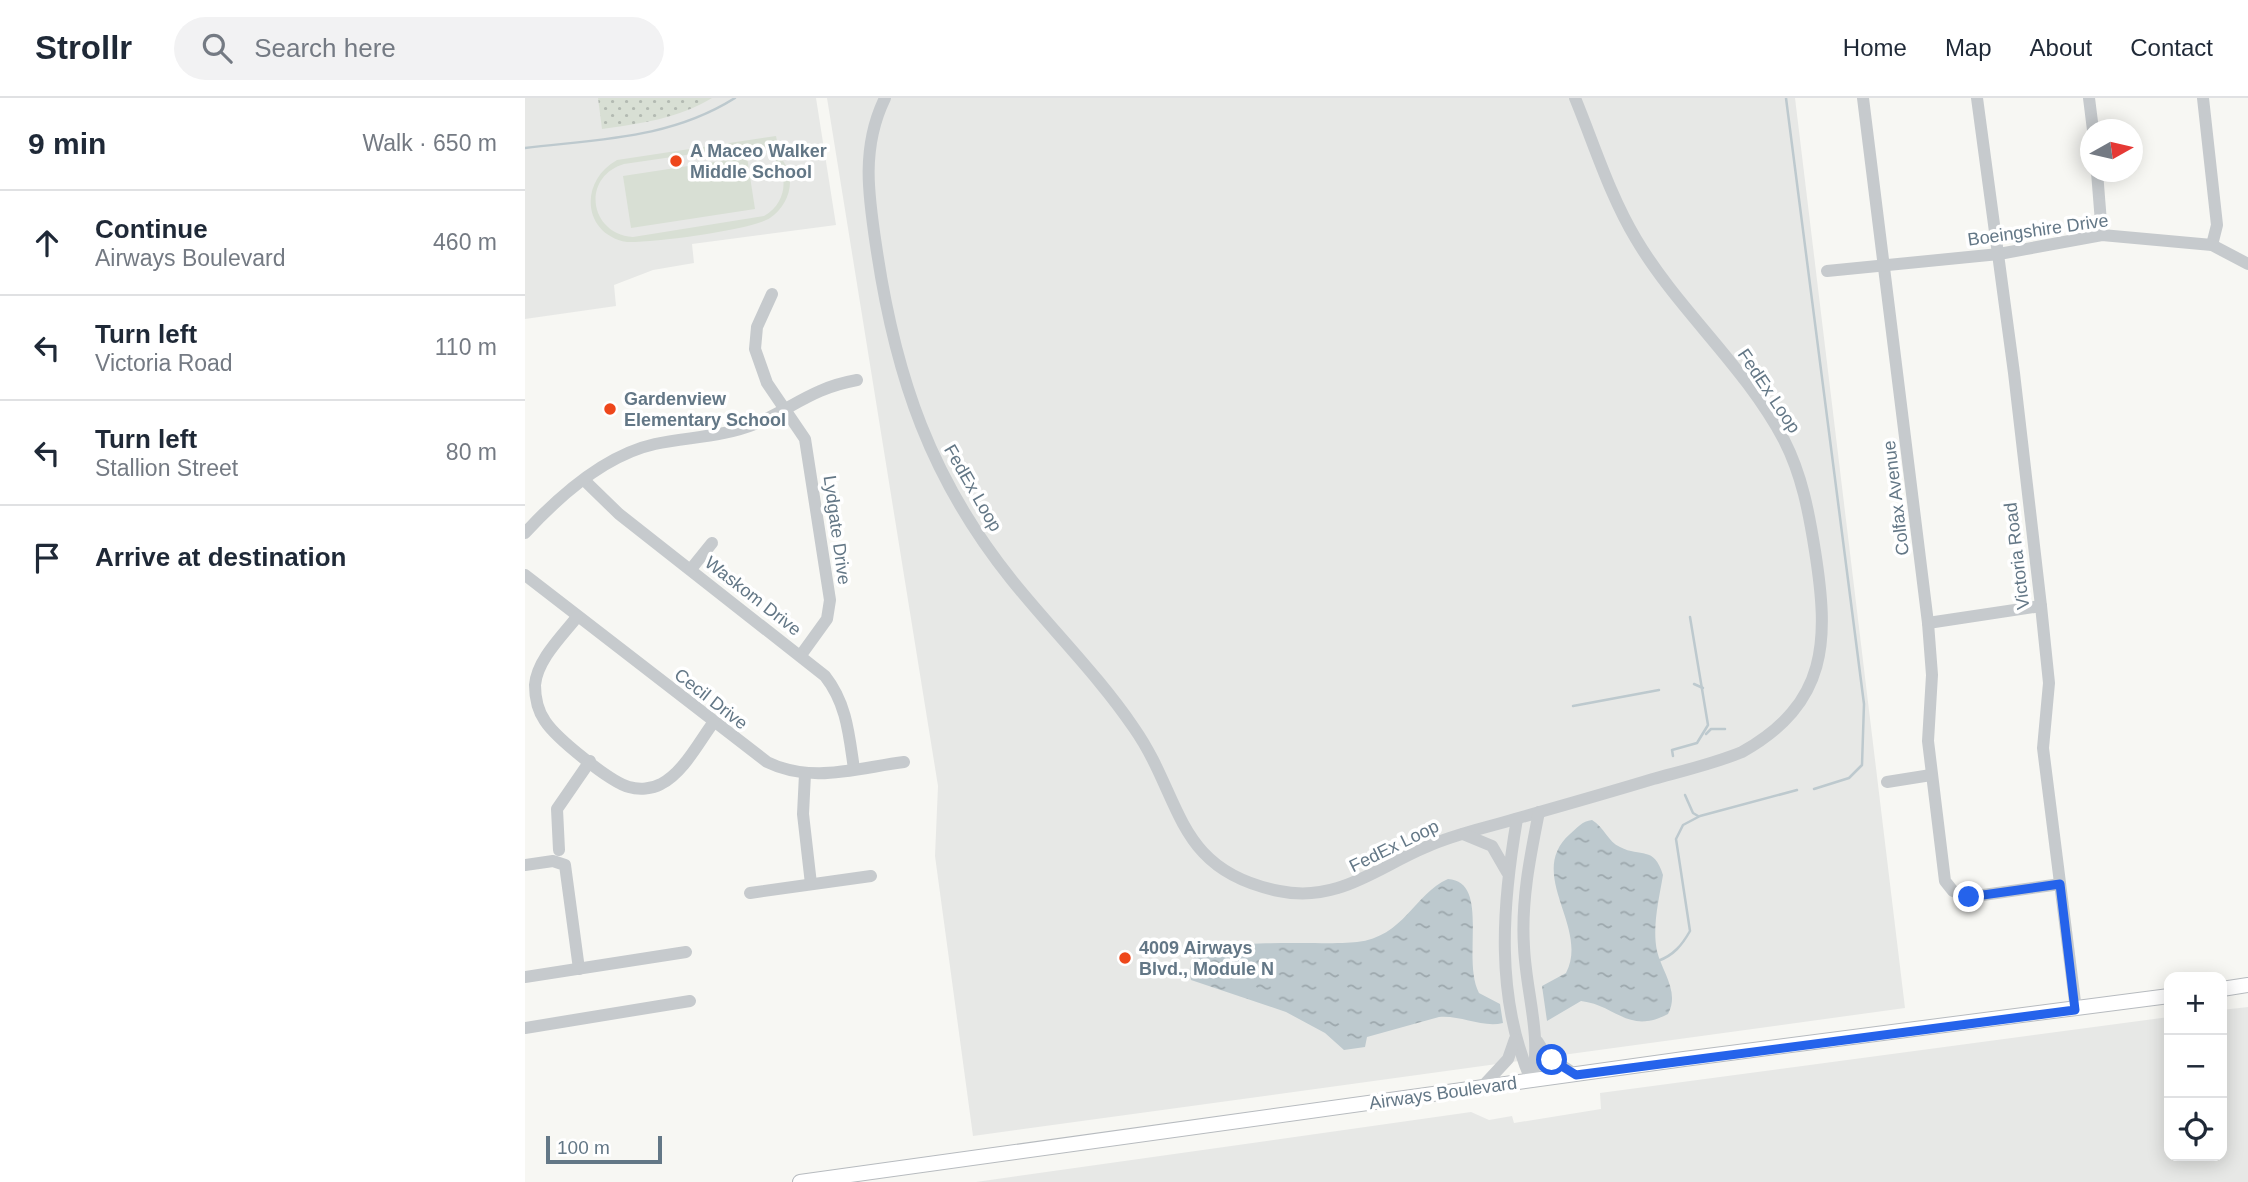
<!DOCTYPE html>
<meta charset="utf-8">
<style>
:root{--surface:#fff;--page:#f2f2f3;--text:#1f2937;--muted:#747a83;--line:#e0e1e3}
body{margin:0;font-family:Arial,sans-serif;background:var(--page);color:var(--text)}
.controls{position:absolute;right:21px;bottom:21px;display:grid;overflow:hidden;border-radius:14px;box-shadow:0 4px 18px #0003}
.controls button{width:63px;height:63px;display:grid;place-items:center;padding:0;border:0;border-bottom:2px solid var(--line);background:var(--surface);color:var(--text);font:35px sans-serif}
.compass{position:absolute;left:1555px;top:21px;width:63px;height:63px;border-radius:50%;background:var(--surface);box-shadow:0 4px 18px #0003;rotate:82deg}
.scale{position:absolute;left:21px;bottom:18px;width:116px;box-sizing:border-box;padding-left:7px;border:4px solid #637786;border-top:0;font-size:19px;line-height:24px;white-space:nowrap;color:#637786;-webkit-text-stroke:5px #fff;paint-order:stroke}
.stop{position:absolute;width:21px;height:21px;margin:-16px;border:5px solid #2563eb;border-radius:50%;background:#fff}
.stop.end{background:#2563eb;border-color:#fff;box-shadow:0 2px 7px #0008}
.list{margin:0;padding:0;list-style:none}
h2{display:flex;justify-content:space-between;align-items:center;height:91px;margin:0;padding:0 28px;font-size:30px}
h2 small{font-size:23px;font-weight:400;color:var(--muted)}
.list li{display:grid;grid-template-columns:46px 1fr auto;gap:21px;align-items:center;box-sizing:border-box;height:105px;padding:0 28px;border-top:2px solid var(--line)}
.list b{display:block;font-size:26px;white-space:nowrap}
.list p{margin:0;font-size:23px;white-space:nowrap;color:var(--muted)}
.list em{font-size:23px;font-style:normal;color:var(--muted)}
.icon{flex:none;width:38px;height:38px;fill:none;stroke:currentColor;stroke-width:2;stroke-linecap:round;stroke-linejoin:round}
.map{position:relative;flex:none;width:1723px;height:1084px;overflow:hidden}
header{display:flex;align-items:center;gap:42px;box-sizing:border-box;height:98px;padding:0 35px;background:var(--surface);border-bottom:2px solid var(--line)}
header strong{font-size:33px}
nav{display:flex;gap:38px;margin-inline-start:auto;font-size:24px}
.search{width:490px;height:63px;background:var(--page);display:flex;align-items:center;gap:18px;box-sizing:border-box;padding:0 24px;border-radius:38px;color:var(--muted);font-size:26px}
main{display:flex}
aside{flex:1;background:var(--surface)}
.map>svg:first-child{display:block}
.built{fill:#e7e8e6}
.grass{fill:url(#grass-dots)}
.pitch{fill:#d8dfd4;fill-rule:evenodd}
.water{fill:url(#water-ripples)}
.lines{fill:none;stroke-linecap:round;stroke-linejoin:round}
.stream{stroke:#bdc9ce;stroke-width:2.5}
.major-casing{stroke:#b7bbbf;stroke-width:16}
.minor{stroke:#c6cacd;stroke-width:12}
.major{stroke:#fff;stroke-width:14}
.route{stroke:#2563eb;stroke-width:9}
.poi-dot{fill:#ee471b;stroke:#fff;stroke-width:2.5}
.labels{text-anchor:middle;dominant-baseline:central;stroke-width:7;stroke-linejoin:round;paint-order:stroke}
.poi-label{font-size:18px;font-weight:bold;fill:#637786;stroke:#fff;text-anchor:start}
.street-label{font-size:18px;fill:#637786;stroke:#fff}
</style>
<header>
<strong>Strollr</strong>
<div class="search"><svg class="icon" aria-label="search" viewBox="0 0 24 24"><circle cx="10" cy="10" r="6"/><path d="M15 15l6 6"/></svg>Search here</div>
<nav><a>Home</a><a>Map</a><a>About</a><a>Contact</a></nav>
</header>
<main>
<aside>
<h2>9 min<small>Walk · 650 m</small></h2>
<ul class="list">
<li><svg class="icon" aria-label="ahead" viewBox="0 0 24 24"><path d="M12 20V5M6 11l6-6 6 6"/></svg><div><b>Continue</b><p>Airways Boulevard</p></div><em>460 m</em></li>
<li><svg class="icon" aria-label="left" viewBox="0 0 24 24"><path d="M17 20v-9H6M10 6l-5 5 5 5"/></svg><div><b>Turn left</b><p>Victoria Road</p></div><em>110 m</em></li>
<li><svg class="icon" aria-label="left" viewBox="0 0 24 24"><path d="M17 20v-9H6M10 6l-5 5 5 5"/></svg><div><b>Turn left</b><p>Stallion Street</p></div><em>80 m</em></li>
<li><svg class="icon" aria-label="arrive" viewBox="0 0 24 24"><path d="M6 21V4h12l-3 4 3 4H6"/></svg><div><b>Arrive at destination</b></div></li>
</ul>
</aside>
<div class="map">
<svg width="1723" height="1084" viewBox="0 0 1723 1084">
<defs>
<pattern id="grass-dots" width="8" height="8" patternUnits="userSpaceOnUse" patternTransform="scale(1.75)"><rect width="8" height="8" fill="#d8dfd4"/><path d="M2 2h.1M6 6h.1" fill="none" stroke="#b3bab2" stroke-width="1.8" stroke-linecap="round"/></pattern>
<pattern id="water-ripples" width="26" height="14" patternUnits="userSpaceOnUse" patternTransform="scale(1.75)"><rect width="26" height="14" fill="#bdc9ce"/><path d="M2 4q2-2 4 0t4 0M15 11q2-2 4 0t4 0" fill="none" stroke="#9da8ad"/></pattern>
</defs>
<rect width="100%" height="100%" fill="#f7f7f3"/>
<g class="built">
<polygon points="0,0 291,0 311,127 167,146 169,165 128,172 89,187 91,208 0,221"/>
<polygon points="302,0 1270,0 1380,910 448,1038 410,758 413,688"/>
<polygon points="1723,909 1723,1084 451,1084 946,1014 964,1022 987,1018 989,1025 1076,1011 1075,995 1644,919 1644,1058 1697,1058 1697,912"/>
</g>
<path class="grass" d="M73,0H187C155,20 114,26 77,31Z"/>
<g class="pitch">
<path d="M251,38L252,43L239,45C253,54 264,66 265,84C265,98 257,112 245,120C227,132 127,145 102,144C57,136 54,83 92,62ZM223,48C261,51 272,99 239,118L108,139C64,136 56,79 99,66Z"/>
<polygon points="222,59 230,111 106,130 98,78"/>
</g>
<g class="water">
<path d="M1067,722C1079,729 1083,744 1095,749C1116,760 1129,747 1138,777C1134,801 1127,829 1132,853C1137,874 1155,894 1143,916C1103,937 1091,907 1056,903L1022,923L1017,888L1041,875C1065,829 1000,776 1045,736C1052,730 1057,723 1067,722Z"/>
<path d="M923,781C966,784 936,861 954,895L975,906L978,925C957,930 936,917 914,919L842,939L840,949L819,952L800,935L761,914L666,882C664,873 664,865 671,857C689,839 802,848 832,844C879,839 889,796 923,781Z"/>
</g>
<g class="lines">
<g class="stream">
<polyline points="1261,0 1339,606 1337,667 1324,680 1289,691"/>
<path d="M0,50C74,41 145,41 210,0"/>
<polyline points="1169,586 1178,590"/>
<polyline points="1048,608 1134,592"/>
<polyline points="1181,636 1186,631 1200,631"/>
<polyline points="1148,658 1147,652 1172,645 1183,627 1165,519"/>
<polyline points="1160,697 1168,715 1173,718"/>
<path d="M1133,863C1149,857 1157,847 1165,833L1151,741L1158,727L1175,718L1272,692"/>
</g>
<g class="major-casing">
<g id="major">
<polyline points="1697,891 1723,887"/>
<polyline points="275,1084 1159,961 1644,898"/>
</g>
</g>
<g class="minor">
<path d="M360,0C335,51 344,101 352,154C371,280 406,381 486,481C526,531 573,577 609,630C658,700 649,772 754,793C813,805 851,770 901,749C929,736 960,730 990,721C1036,708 1082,695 1128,681C1157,673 1188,666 1217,654C1304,605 1304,542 1290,453C1284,415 1277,377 1259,342C1220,268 1153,212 1111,141C1085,98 1069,46 1050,0"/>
<polyline points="1338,0 1403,525 1407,577 1403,643 1420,783 1428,793 1444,799 1535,786"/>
<polyline points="1452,0 1489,275 1516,508 1524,585 1518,650 1551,912"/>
<polyline points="1564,0 1568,32"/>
<polyline points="1678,0 1692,127 1687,147"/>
<polyline points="1572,74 1577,137"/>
<polyline points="1302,173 1474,156 1577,137 1687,147 1723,166"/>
<polyline points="247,196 232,229 230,251 242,285 280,341 305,502 302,521 276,557"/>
<path d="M59,382L94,416L300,578C322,606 324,637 329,671"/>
<path d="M0,435C34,398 80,357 130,346C163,339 198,339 230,326C268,310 287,290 332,282"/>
<polyline points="166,471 187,445"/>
<path d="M0,477L242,664C286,686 332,670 379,664"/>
<path d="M52,519C37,538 12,562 10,587C10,599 13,613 20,623C31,640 85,684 104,689C114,692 127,691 136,686C158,675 174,644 188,625"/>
<polyline points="1403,525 1516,508"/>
<polyline points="280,676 278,716 286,786"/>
<polyline points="1362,684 1406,677"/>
<path d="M992,721C977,808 970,898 1006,982"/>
<polyline points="938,736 967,748 982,774"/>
<polyline points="34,752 32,711 65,663"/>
<polyline points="0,767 28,763 40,767 54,871"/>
<polyline points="225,795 346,778"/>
<polyline points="0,879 161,854"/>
<polyline points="0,930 165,903"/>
<polyline points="1012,943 1021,957 1051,977"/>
<path d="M1007,983C1017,936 1001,895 999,849C996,803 1005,759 1014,714"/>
<polyline points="957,989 983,961 990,941"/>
</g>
<use href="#major" class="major"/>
</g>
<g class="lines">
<polyline class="route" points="1027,962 1051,977 1550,912 1535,786 1444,799"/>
</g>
<g class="poi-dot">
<circle cx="151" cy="63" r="7"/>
<circle cx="85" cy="311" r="7"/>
<circle cx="600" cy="860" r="7"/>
</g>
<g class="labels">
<g class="poi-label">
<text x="165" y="53">A Maceo Walker<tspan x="165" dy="21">Middle School</tspan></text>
<text x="99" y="301">Gardenview<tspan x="99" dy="21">Elementary School</tspan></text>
<text x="614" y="850">4009 Airways<tspan x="614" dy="21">Blvd., Module N</tspan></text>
</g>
<g class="street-label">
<text transform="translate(1513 132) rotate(-8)">Boeingshire Drive</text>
<text transform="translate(1244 293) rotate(56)">FedEx Loop</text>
<text transform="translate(448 390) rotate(60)">FedEx Loop</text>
<text transform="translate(1371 400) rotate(-97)">Colfax Avenue</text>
<text transform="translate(312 432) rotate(82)">Lydgate Drive</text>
<text transform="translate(1492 458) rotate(-97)">Victoria Road</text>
<text transform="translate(228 498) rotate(38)">Waskom Drive</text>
<text transform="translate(186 601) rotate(38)">Cecil Drive</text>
<text transform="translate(869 748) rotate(-26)">FedEx Loop</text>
<text transform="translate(918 995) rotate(-8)">Airways Boulevard</text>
</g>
</g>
</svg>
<div class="controls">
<button>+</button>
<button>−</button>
<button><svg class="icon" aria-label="locate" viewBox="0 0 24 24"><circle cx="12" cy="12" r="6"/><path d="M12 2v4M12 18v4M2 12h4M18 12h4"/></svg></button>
</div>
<svg class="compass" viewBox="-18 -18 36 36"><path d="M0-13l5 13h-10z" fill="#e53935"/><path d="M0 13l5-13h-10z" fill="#747a83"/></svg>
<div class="scale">100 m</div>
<div class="stop" style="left:1027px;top:962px"></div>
<div class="stop end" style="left:1444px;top:799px"></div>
</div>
</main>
